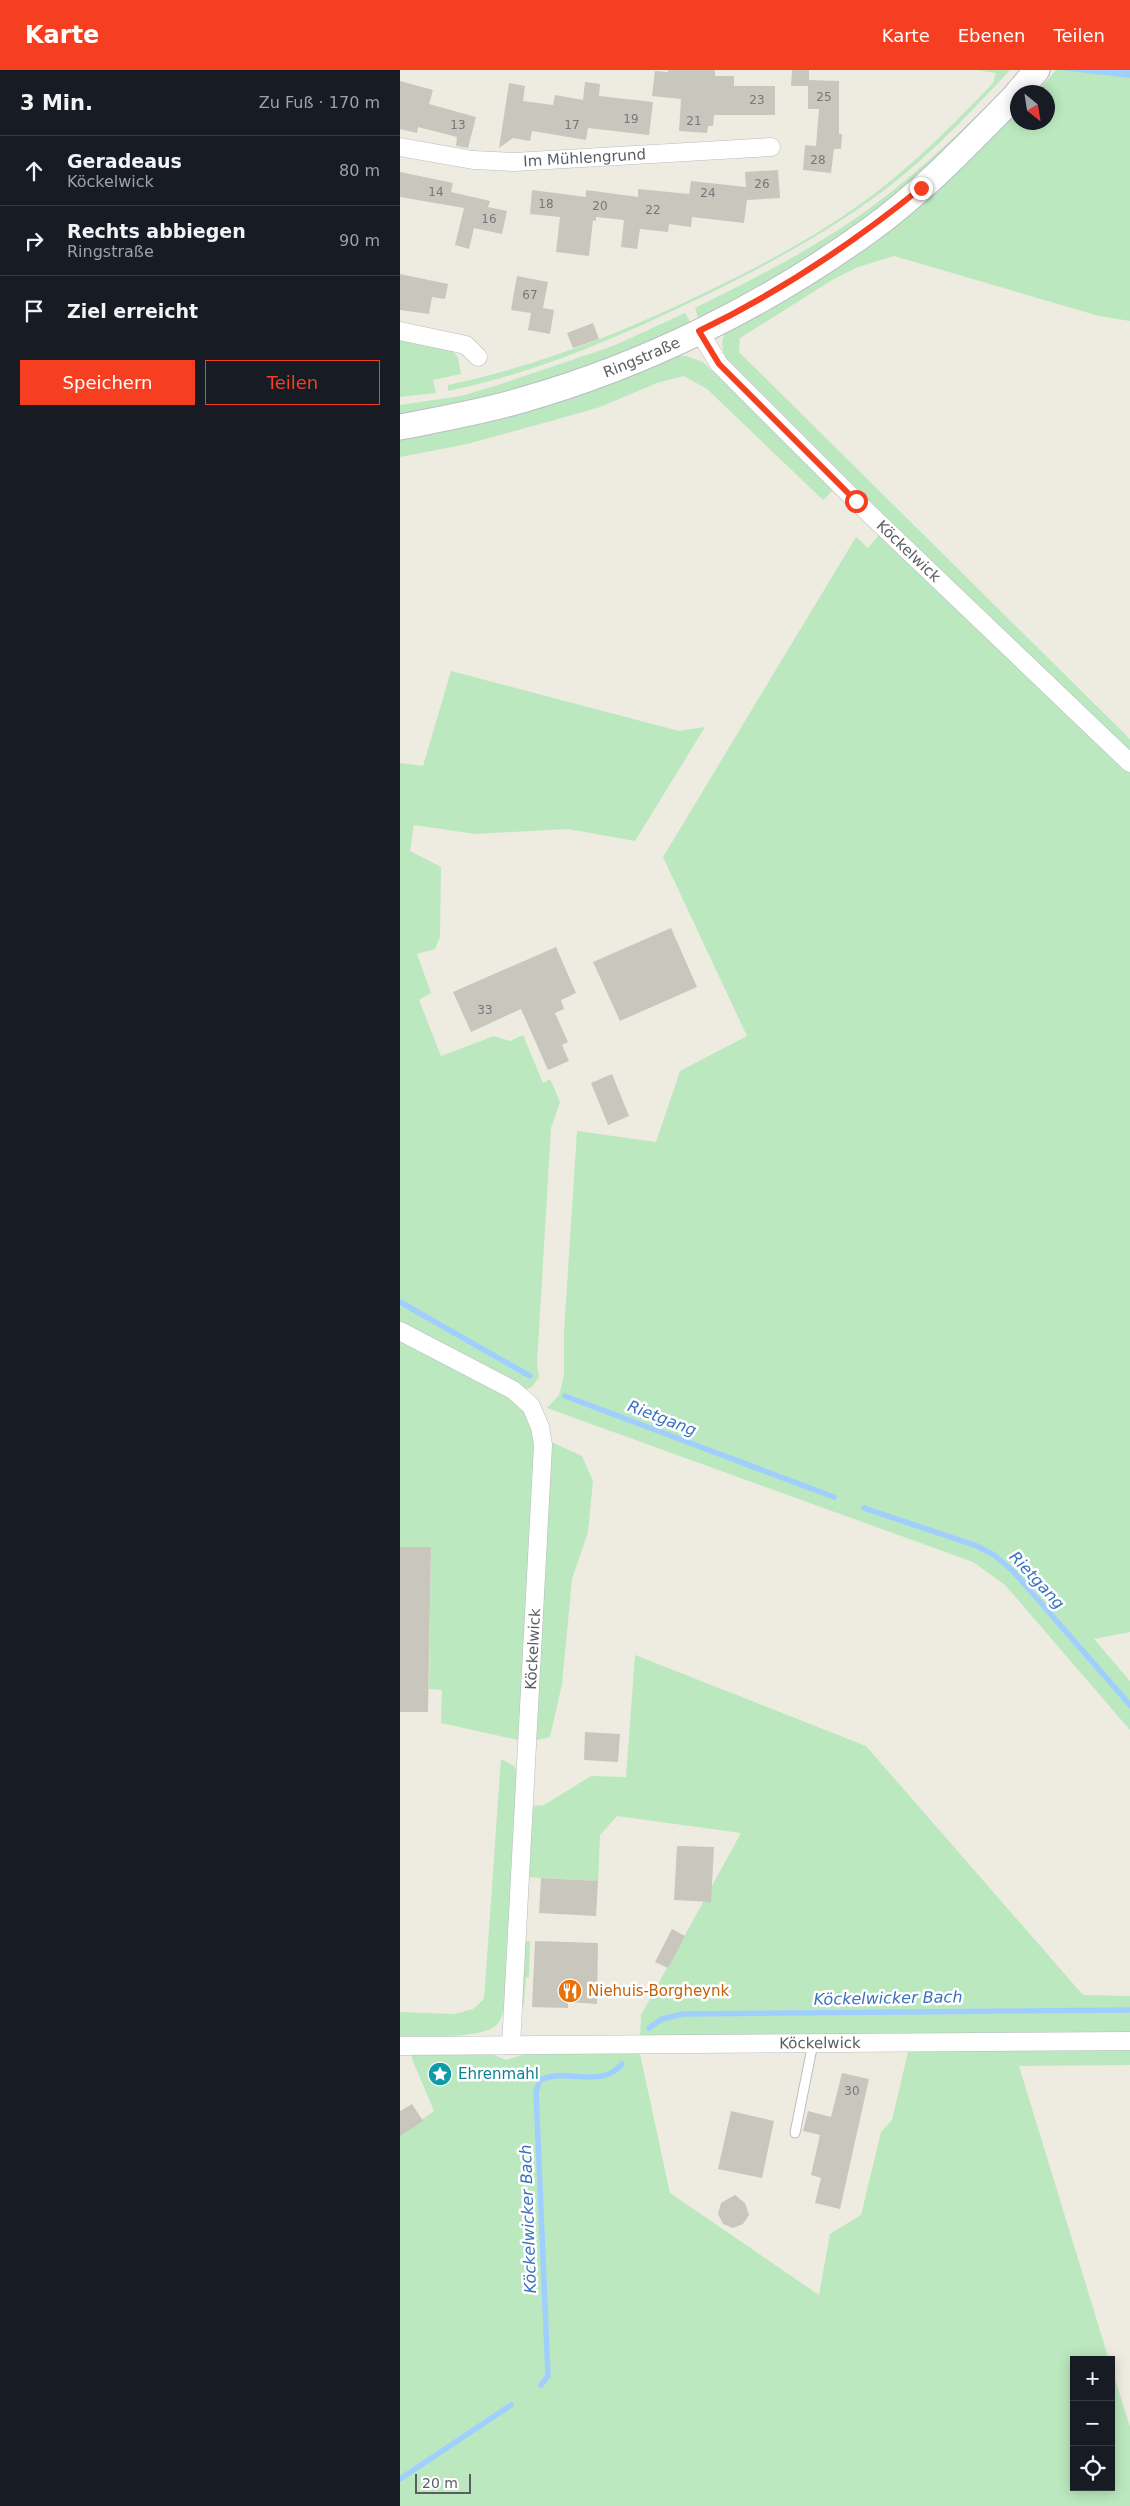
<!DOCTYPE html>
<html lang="de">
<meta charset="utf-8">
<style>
:root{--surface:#171b24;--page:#20242c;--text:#f1f3f6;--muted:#9ea1a6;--line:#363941;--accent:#f53f20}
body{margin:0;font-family:"DejaVu Sans",sans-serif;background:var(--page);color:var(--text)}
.controls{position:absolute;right:15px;bottom:15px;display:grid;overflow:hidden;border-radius:0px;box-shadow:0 2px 12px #0003}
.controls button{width:45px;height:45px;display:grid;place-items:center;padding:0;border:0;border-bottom:1px solid var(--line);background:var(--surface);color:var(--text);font:25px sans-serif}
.compass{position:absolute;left:610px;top:15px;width:45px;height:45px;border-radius:50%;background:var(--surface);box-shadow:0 2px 12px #0003;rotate:150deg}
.scale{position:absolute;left:15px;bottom:12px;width:56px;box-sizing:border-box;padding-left:5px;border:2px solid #5a5d63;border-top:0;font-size:14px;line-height:18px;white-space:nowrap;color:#5a5d63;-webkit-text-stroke:4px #fff;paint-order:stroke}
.stop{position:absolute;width:15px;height:15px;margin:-11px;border:4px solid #f53f20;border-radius:50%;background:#fff}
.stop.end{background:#f53f20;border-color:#fff;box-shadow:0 1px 5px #0008}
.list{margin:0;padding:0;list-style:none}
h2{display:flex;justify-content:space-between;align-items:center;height:65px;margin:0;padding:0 20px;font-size:21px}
h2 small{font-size:16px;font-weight:400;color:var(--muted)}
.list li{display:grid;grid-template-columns:32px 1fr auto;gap:15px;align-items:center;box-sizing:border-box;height:70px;padding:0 20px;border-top:1px solid var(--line)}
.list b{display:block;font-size:19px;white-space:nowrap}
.list p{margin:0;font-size:16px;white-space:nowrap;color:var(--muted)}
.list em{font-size:16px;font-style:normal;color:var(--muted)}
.actions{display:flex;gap:10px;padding:15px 20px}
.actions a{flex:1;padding:11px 0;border:1px solid var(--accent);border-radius:0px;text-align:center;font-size:18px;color:var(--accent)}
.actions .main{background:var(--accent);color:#fff}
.icon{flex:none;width:28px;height:28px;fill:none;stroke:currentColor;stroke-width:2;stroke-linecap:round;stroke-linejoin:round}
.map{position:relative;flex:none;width:730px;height:2436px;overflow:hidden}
header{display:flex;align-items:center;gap:30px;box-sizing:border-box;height:70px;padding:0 25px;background:var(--accent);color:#fff}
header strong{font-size:24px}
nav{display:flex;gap:28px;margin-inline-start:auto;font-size:18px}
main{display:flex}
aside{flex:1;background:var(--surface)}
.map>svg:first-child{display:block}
.green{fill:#bbe8be}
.water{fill:#a0cfff}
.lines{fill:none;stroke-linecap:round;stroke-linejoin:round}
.stream{stroke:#a0cfff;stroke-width:5.5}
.building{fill:#c9c6be}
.lane-casing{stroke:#b9bbc1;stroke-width:11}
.street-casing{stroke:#b9bbc1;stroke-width:19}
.secondary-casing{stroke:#babdc4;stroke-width:27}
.lane{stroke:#fff;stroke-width:9}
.street{stroke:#fff;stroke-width:18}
.secondary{stroke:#fff;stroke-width:25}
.route{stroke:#f53f20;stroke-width:6}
.labels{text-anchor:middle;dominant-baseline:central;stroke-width:5;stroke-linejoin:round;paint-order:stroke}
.number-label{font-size:12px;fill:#76777a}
.street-label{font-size:15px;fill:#5a5d63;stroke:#fff}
.food-label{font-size:15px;fill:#c56008;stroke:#fff;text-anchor:start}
.culture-label{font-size:15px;fill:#0d838f;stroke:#fff;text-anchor:start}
.water-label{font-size:16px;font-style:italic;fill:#3972c1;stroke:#fff}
</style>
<header>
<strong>Karte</strong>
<nav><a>Karte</a><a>Ebenen</a><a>Teilen</a></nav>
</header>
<main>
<aside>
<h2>3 Min.<small>Zu Fuß · 170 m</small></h2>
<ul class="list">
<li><svg class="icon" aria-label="ahead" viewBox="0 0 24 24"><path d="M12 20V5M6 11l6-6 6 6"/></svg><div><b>Geradeaus</b><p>Köckelwick</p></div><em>80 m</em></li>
<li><svg class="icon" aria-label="right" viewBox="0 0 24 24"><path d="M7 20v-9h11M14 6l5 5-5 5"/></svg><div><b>Rechts abbiegen</b><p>Ringstraße</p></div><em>90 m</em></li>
<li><svg class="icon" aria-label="arrive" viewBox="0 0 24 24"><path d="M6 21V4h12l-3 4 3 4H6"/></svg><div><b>Ziel erreicht</b></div></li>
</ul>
<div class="actions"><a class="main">Speichern</a><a>Teilen</a></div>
</aside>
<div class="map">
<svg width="730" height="2436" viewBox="0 0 730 2436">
<rect width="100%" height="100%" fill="#eeece1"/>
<g class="green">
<path d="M576,0H610C568,45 525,91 475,127C417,169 354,202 289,233C212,270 132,304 48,321V315C141,295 219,264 304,223C367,193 428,160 483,117C523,85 558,50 593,13L596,3Z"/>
<polygon points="656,0 730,0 730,251 699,246 494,186 458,197 432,210 340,268 339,282 730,669 730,683 461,426 324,288 322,271 326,260 617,37 618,52 648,52 648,22 637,22"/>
<path d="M613,9L615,10C575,53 529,102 483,137C425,180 363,217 299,251L295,238C356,208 415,178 470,138C522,100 568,55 613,9Z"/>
<polygon points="285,243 292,255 196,295 132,316 0,347 0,335 61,326 98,315 213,276"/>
<polygon points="0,269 52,280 58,288 61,304 33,310 36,323 0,327"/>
<polygon points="270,285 286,286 303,292 435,418 423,430 307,319 284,306 257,313 200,337 151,351 67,374 0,387 0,366"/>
<polygon points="480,464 730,703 730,1562 694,1569 730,1611 730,1660 605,1515 573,1492 147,1338 159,1325 164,1306 164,1262 177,1061 256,1072 280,1001 347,966 263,787 456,467 468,478"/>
<polygon points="51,601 279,661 305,657 235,771 168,759 75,764 14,755 10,781 41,797 40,867 35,879 17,884 31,923 19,930 41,986 94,966 110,971 123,965 143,1013 150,1009 160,1032 151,1058 137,1294 139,1307 132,1317 123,1320 0,1257 0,693 23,696"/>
<polygon points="0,1268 95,1317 126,1340 137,1374 123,1671 41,1653 42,1620 29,1619 31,1478 0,1477"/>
<polygon points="151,1372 182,1386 193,1411 188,1462 172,1509 162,1614 150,1667 133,1671"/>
<polygon points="235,1585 466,1676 683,1925 730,1926 730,1966 240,1969 241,1945 341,1763 217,1746 200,1765 198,1811 126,1807 132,1736 144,1735 191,1706 226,1707"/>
<path d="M101,1689L114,1696L119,1706L106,1929C104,1936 103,1945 99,1952C89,1970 21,1966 0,1966V1942L55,1944L73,1939L84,1929Z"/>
<polygon points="123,1871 130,1871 129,1907 126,1908 124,1935 119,1935"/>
<polygon points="730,1979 730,1995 619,1996 709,2290 674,2290 674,2417 711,2417 711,2296 730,2357 730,2436 0,2436 0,2065 34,2041 12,1989 12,1983 89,1983 106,1990 125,1984 240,1984 270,2123 419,2225 430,2164 461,2145 481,2062 492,2050 508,1982"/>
</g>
<polygon class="water" points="661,0 730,0 730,8"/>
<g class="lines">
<g class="stream">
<polyline points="0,1232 130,1306"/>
<polyline points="165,1326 434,1427"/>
<polyline points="464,1438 577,1476 594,1485 614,1502 730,1635"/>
<polyline points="249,1958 262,1949 283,1944 730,1940"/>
<path d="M141,2315L148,2306L136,2022L140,2010C167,1997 201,2020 222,1994"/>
<polyline points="0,2409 111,2335"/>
</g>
</g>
<g class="building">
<polygon points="268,0 315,0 315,6 334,6 334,16 375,16 375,45 314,45 313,56 308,56 307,63 279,61 281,29 252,26 255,1 268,2"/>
<polygon points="392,0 409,0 409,10 439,11 439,64 442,64 441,79 434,79 431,103 403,100 405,75 416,76 419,39 408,39 408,16 391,16"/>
<polygon points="0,11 33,20 29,34 76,47 68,78 56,76 57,67 18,57 17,63 0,59"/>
<polygon points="185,12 200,14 199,26 253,32 249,65 188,58 186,70 132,61 130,71 113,68 99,78 109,13 125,16 123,31 153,35 155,25 183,30"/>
<polygon points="378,100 380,128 347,130 344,153 292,147 291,157 269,154 268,162 240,159 237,179 221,177 224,150 196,147 196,151 193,150 189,186 156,182 160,147 130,144 132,120 186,127 186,120 238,127 238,119 289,124 291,111 346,117 345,102"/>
<polygon points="0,102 53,113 51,122 90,131 88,137 107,141 102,164 74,158 69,179 55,175 64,138 0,127"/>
<polygon points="0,204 48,214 45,229 32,227 29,244 0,240"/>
<polygon points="117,206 148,212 143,238 154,240 150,264 128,260 131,243 111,240"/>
<polygon points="193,253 199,269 173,278 167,263"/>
<polygon points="271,858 297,917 220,951 193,892"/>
<polygon points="156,877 176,923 161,930 164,939 155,943 168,972 162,975 169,991 148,1000 121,939 71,962 53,922"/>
<polygon points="212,1004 229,1046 208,1055 191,1013"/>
<polygon points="0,1477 31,1477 28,1642 0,1642"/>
<polygon points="185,1662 220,1664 218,1692 184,1690"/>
<polygon points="277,1776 314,1777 311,1832 274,1830"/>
<polygon points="141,1808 198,1811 196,1846 139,1843"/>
<polygon points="272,1859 285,1866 268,1898 255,1892"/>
<polygon points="135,1871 198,1873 197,1934 168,1932 168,1938 132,1937"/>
<polygon points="442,2003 469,2009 440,2139 415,2133 421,2108 411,2105 420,2065 403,2061 408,2041 431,2047"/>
<polygon points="12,2034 23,2051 0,2066 0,2041"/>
<polygon points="331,2041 374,2051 362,2108 318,2099"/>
<polygon points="335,2125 345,2133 349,2145 343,2154 333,2158 323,2154 318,2144 321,2133"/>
</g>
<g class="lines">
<g class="lane-casing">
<polyline id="lane" points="395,2063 413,1973"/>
</g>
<g class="street-casing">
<g id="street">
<path id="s1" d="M0,77L73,90L114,92L371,77"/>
<polyline points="0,261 66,275 78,287"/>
<path id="s2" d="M299,261L319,294L456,431L730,693"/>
<polyline points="0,1261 113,1320 131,1336 140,1357 143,1375 111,1975"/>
<path id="s3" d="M0,1976L730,1971"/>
</g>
</g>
<g class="secondary-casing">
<g id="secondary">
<polyline points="618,22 637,0"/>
<path id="s4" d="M0,357C41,349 82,342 122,330C245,295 364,236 467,162C523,122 570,72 618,23"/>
</g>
</g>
<use href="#lane" class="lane"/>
<use href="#street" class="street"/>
<use href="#secondary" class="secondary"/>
</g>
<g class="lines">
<path class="route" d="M456,431L319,294L299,261C380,222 452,174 521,118"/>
</g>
<defs>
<g id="restaurant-disc" transform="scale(1.25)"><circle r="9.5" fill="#e8710a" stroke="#fff"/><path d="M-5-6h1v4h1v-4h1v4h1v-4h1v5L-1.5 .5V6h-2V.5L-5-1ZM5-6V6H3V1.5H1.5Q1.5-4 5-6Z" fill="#fff"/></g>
<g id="sight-disc" transform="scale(1.25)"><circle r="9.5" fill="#0f9aa8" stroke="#fff"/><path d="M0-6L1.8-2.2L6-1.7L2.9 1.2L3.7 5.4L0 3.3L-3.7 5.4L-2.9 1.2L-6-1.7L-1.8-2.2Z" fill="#fff"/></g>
</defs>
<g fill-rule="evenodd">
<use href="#restaurant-disc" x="170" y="1921"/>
<use href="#sight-disc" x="40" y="2004"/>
</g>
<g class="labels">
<g class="number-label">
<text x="424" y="27">25</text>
<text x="357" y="30">23</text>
<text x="231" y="49">19</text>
<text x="294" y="51">21</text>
<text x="58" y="55">13</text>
<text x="172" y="55">17</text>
<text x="418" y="90">28</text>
<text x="362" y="114">26</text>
<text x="36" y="122">14</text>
<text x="308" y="123">24</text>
<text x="146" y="134">18</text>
<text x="200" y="136">20</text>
<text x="253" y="140">22</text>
<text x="89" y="149">16</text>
<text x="130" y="225">67</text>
<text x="85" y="940">33</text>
<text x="452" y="2021">30</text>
</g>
<g class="street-label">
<text stroke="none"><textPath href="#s1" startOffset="186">Im Mühlengrund</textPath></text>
<text stroke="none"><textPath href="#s4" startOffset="252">Ringstraße</textPath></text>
<text stroke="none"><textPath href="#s2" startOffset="305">Köckelwick</textPath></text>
<text transform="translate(133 1579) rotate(-87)">Köckelwick</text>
<text stroke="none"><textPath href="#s3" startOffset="420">Köckelwick</textPath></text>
</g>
<g class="food-label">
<text x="188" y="1921">Niehuis-Borgheynk</text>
</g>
<g class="culture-label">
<text x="58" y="2004">Ehrenmahl</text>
</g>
<g class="water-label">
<text transform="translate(262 1348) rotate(21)">Rietgang</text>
<text transform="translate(637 1510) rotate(47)">Rietgang</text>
<text transform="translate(488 1928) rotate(-1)">Köckelwicker Bach</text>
<text transform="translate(128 2149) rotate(-92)">Köckelwicker Bach</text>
</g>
</g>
</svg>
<div class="controls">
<button>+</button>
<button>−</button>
<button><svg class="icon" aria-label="locate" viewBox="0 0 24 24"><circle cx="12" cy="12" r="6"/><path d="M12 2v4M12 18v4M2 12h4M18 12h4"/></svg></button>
</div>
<svg class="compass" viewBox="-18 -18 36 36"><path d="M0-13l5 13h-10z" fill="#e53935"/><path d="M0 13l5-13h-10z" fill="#9ea1a6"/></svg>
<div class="scale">20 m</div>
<div class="stop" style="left:456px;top:431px"></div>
<div class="stop end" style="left:521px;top:118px"></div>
</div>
</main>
